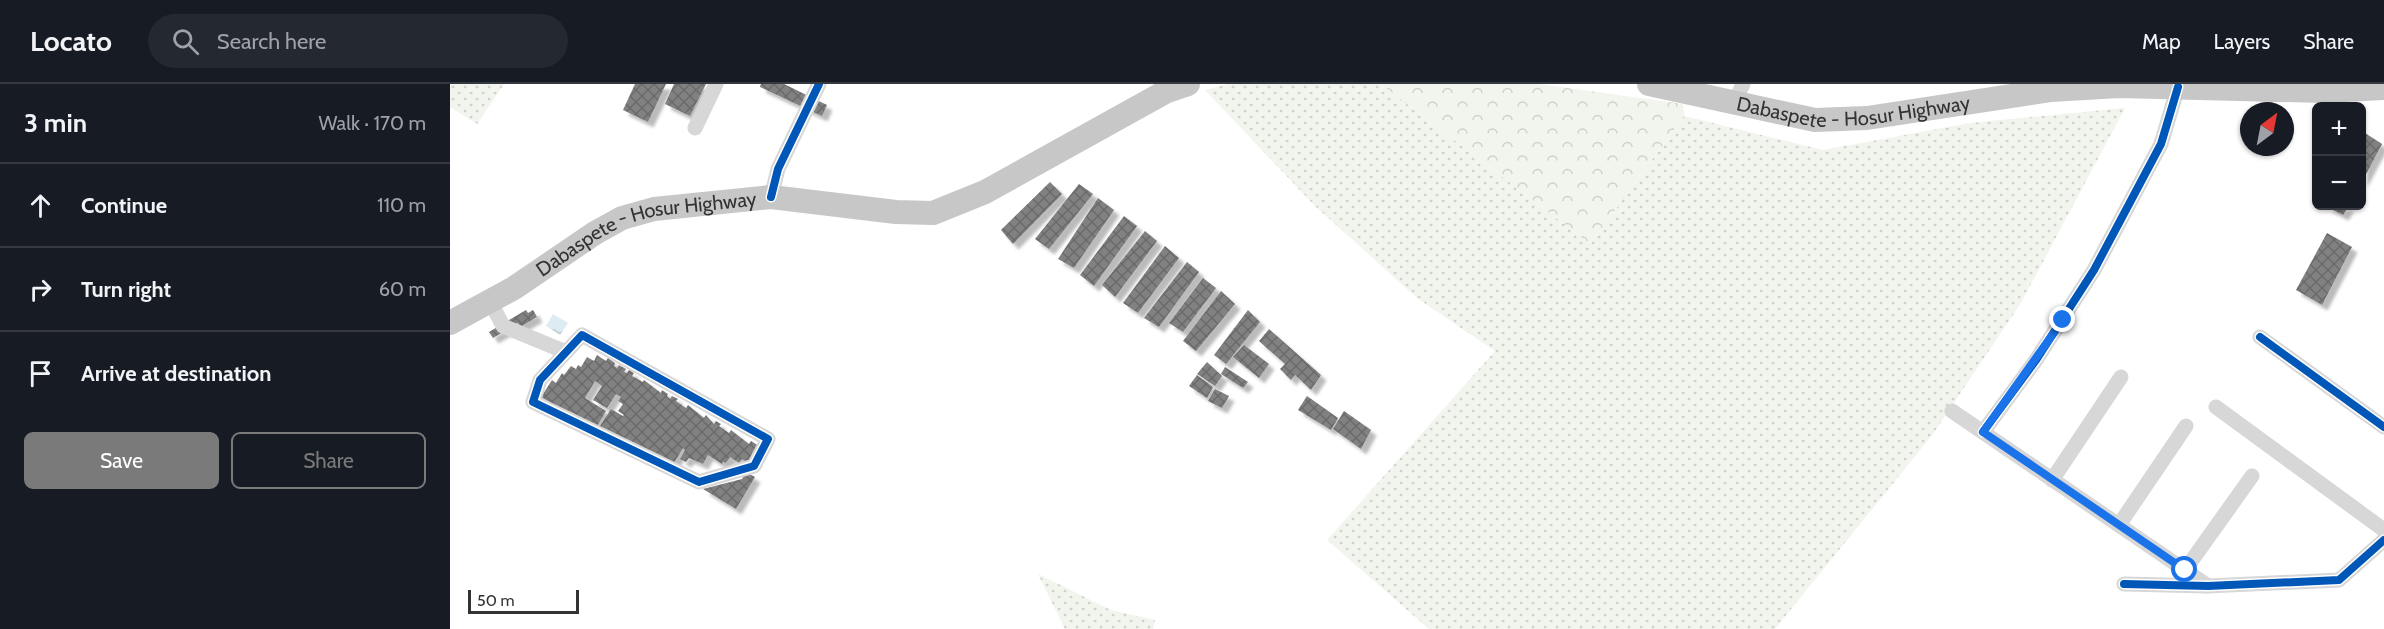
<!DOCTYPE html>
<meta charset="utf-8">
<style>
:root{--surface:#171b24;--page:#242831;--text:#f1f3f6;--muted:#9ea1a6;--line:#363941;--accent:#7a7a7a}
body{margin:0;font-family:Cabin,sans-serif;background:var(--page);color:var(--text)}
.controls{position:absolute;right:18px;top:18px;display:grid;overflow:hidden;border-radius:9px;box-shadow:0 2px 4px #0004}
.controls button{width:54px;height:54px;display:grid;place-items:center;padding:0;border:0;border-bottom:2px solid var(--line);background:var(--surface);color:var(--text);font:30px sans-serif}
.compass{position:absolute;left:1790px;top:18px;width:54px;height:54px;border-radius:50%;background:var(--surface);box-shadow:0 2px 4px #0004;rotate:32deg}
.scale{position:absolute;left:18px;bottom:15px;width:111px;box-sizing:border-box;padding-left:6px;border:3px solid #333;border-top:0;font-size:16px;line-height:21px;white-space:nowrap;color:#333;-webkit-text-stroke:4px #fff;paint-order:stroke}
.stop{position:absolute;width:18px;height:18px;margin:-14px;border:4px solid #1a73e8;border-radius:50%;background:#fff}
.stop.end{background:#1a73e8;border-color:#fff;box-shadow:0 2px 6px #0008}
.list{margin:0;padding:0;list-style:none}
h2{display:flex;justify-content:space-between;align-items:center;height:78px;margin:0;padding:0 24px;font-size:26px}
h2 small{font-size:20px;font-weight:400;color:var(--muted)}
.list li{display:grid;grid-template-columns:39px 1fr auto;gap:18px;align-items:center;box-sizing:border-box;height:84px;padding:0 24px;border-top:2px solid var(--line)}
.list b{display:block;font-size:22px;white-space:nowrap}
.list em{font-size:20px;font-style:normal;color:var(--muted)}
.actions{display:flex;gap:12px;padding:18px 24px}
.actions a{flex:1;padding:14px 0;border:2px solid var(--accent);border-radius:9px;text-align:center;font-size:21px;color:var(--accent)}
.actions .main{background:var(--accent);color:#fff}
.icon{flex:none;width:33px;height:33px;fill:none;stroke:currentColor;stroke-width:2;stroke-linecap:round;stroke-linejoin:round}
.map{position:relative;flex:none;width:1934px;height:545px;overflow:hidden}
header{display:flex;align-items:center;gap:36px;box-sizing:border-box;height:84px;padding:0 30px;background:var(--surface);border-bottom:2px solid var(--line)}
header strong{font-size:28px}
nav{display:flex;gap:33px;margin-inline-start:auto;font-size:21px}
.search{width:420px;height:54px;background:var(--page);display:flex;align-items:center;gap:15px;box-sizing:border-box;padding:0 21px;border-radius:33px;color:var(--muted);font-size:22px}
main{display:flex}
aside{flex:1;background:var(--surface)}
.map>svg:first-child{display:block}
.grass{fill:url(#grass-dots)}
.forest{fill:url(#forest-crowns)}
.water{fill:url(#water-ripples)}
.building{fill:url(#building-cross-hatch);filter:url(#shadow)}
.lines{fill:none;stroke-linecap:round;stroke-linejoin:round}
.minor{stroke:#d7d7d7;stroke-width:15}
.trunk{stroke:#c7c7c7;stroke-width:24}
.cycleway-casing{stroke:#fff;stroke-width:11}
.cycleway{stroke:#0057b8;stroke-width:8}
.route{stroke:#1a73e8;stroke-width:8}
.labels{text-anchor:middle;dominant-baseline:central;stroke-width:6;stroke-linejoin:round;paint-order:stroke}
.street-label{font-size:20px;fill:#333;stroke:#fff}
</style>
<header>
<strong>Locato</strong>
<div class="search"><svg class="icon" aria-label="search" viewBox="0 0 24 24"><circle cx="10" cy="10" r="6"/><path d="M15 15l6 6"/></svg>Search here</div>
<nav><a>Map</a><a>Layers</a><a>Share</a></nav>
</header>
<main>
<aside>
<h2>3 min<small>Walk · 170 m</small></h2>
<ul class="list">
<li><svg class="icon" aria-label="ahead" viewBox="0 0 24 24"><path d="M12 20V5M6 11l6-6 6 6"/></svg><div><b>Continue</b></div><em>110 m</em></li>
<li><svg class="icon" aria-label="right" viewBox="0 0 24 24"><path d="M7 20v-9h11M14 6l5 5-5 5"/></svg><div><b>Turn right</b></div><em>60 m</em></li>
<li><svg class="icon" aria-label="arrive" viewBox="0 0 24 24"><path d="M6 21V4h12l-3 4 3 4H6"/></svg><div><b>Arrive at destination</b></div></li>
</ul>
<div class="actions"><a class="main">Save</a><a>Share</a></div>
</aside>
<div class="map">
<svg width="1934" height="545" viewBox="0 0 1934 545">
<defs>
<pattern id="grass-dots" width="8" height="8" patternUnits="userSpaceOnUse" patternTransform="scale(1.5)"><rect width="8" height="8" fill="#f1f5ed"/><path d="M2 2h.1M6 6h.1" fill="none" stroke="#cfd2cc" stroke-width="1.8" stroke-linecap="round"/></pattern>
<pattern id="forest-crowns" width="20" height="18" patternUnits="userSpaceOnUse" patternTransform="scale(1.5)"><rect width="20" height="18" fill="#f1f5ed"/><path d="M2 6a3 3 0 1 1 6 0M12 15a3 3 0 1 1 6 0" fill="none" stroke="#cfd2cc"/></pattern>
<pattern id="water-ripples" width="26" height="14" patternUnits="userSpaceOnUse" patternTransform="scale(1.5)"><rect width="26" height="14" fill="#ddebf3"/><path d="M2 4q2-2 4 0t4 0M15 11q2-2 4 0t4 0" fill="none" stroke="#becad1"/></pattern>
<pattern id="building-cross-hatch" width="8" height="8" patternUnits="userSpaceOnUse" patternTransform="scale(1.5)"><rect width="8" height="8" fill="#818181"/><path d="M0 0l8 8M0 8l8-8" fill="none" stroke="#6a6a6a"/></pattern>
<filter id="shadow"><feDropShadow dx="5.5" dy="5.5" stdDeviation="1.5" flood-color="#0004"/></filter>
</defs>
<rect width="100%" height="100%" fill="#fff"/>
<g class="grass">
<polygon points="0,0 54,0 27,40 0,23"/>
<polygon points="778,0 931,0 1140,160 1234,32 1373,66 1520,39 1675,24 1571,219 1483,350 1325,545 979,545 877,456 1045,267 967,214 864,121 755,6"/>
<polygon points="588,490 661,526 705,536 703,545 615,545"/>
</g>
<polygon class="forest" points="931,0 1089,0 1233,20 1234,32 1140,160"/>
<polygon class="water" points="103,230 118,239 110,251 96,242"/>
<g class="building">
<polygon points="185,0 216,0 198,38 173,26"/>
<polygon points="224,0 256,0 240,32 215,20"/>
<polygon points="311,0 334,0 377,21 372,32 310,3"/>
<polygon points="1915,49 1932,60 1912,98 1912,54"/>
<polygon points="600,98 612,110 563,160 551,146"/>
<polygon points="629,100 643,110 599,165 585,155"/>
<polygon points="648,114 664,126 624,184 608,175"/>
<polygon points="1875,122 1899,122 1893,131"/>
<polygon points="674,132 687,142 644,202 630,191"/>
<polygon points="695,147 707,157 665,213 652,201"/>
<polygon points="1877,149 1902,163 1872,221 1846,206"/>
<polygon points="715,162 729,174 688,229 673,219"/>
<polygon points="737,178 749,188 709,243 694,234"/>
<polygon points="753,194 766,204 733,248 719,239"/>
<polygon points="771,207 785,220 746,267 733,257"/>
<polygon points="76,226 78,229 83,226 87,233 70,243 68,239 43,254 39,248"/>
<polygon points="798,226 810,238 776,280 764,271"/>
<polygon points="819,245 871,291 861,306 845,291 841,296 830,285 835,280 809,257"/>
<polygon points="794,261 819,280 809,294 783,273"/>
<polygon points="147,271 156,277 158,274 165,279 164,282 167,284 169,281 176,285 174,288 177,289 179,286 184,289 182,292 193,298 194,296 211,309 212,306 218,310 217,312 220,315 222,312 228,315 226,317 236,324 238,321 254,334 256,331 264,340 266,337 271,340 269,342 279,349 281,346 299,360 301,357 309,362 298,379 292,375 289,379 280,373 276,379 273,378 272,380 258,371 253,380 239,374 236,378 230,375 235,366 233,364 224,379 148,345 161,325 173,332 174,331 168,327 173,320 168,317 171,313 166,310 157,324 143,316 152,302 145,297 135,314 156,327 146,344 134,340 91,313 102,296 106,299 112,289 114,291 121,282 126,285 128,281 131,283 137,273 144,277"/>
<polygon points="757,278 772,292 765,302 747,290"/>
<polygon points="775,283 798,298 793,304 771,290"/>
<polygon points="747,291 763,303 757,314 739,302"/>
<polygon points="765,305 779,312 772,324 758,317"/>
<polygon points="857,312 888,334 881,346 848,326"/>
<polygon points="894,327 921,346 911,365 883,345"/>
<polygon points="296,388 305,393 286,425 253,405 292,395"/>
</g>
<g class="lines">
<g class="minor">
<polyline points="1284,20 1293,0"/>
<polyline points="245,44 266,0"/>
<polyline points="321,113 328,85 369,0"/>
<polyline points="40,217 53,242 116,268"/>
<polygon points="132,251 318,355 304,382 249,398 83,318 90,296"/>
<polyline points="1810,253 1934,343"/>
<polyline points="1766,323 1934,446"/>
<polyline points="1502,327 1758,502"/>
<polyline points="1533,348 1586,276 1644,186 1711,60 1728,3"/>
<polyline points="1602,396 1671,293"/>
<polyline points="1669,441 1736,342"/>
<polyline points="1735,486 1802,392"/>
<polyline points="1674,500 1758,502 1889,496 1934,456"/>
</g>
<g class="trunk">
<path id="s1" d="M1199,0L1365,36L1417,34L1601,6L1669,2L1874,7L1934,4"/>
<path id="s2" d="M0,239L64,204L145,149L172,134L204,125L321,113L446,128L483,129L535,108L717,7L738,0"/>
</g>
<g class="cycleway-casing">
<g id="cycleway">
<polyline points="321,113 328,85 369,0"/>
<polygon points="132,251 318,355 304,382 249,398 83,318 90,296"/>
<polyline points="1810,253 1934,343"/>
<polyline points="1533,348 1586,276 1644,186 1711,60 1728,3"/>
<polyline points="1674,500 1758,502 1889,496 1934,456"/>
</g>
</g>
<use href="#cycleway" class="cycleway"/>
</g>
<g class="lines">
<polyline class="route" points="1613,236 1533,348 1735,486"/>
</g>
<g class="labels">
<g class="street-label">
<text stroke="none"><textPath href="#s1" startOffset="208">Dabaspete - Hosur Highway</textPath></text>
<text stroke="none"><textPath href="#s2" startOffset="220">Dabaspete - Hosur Highway</textPath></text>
</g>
</g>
</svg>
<div class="controls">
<button>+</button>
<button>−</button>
</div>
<svg class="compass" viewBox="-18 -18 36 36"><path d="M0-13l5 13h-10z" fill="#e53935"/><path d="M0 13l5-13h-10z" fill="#9ea1a6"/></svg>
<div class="scale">50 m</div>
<div class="stop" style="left:1735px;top:486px"></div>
<div class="stop end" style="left:1613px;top:236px"></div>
</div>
</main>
